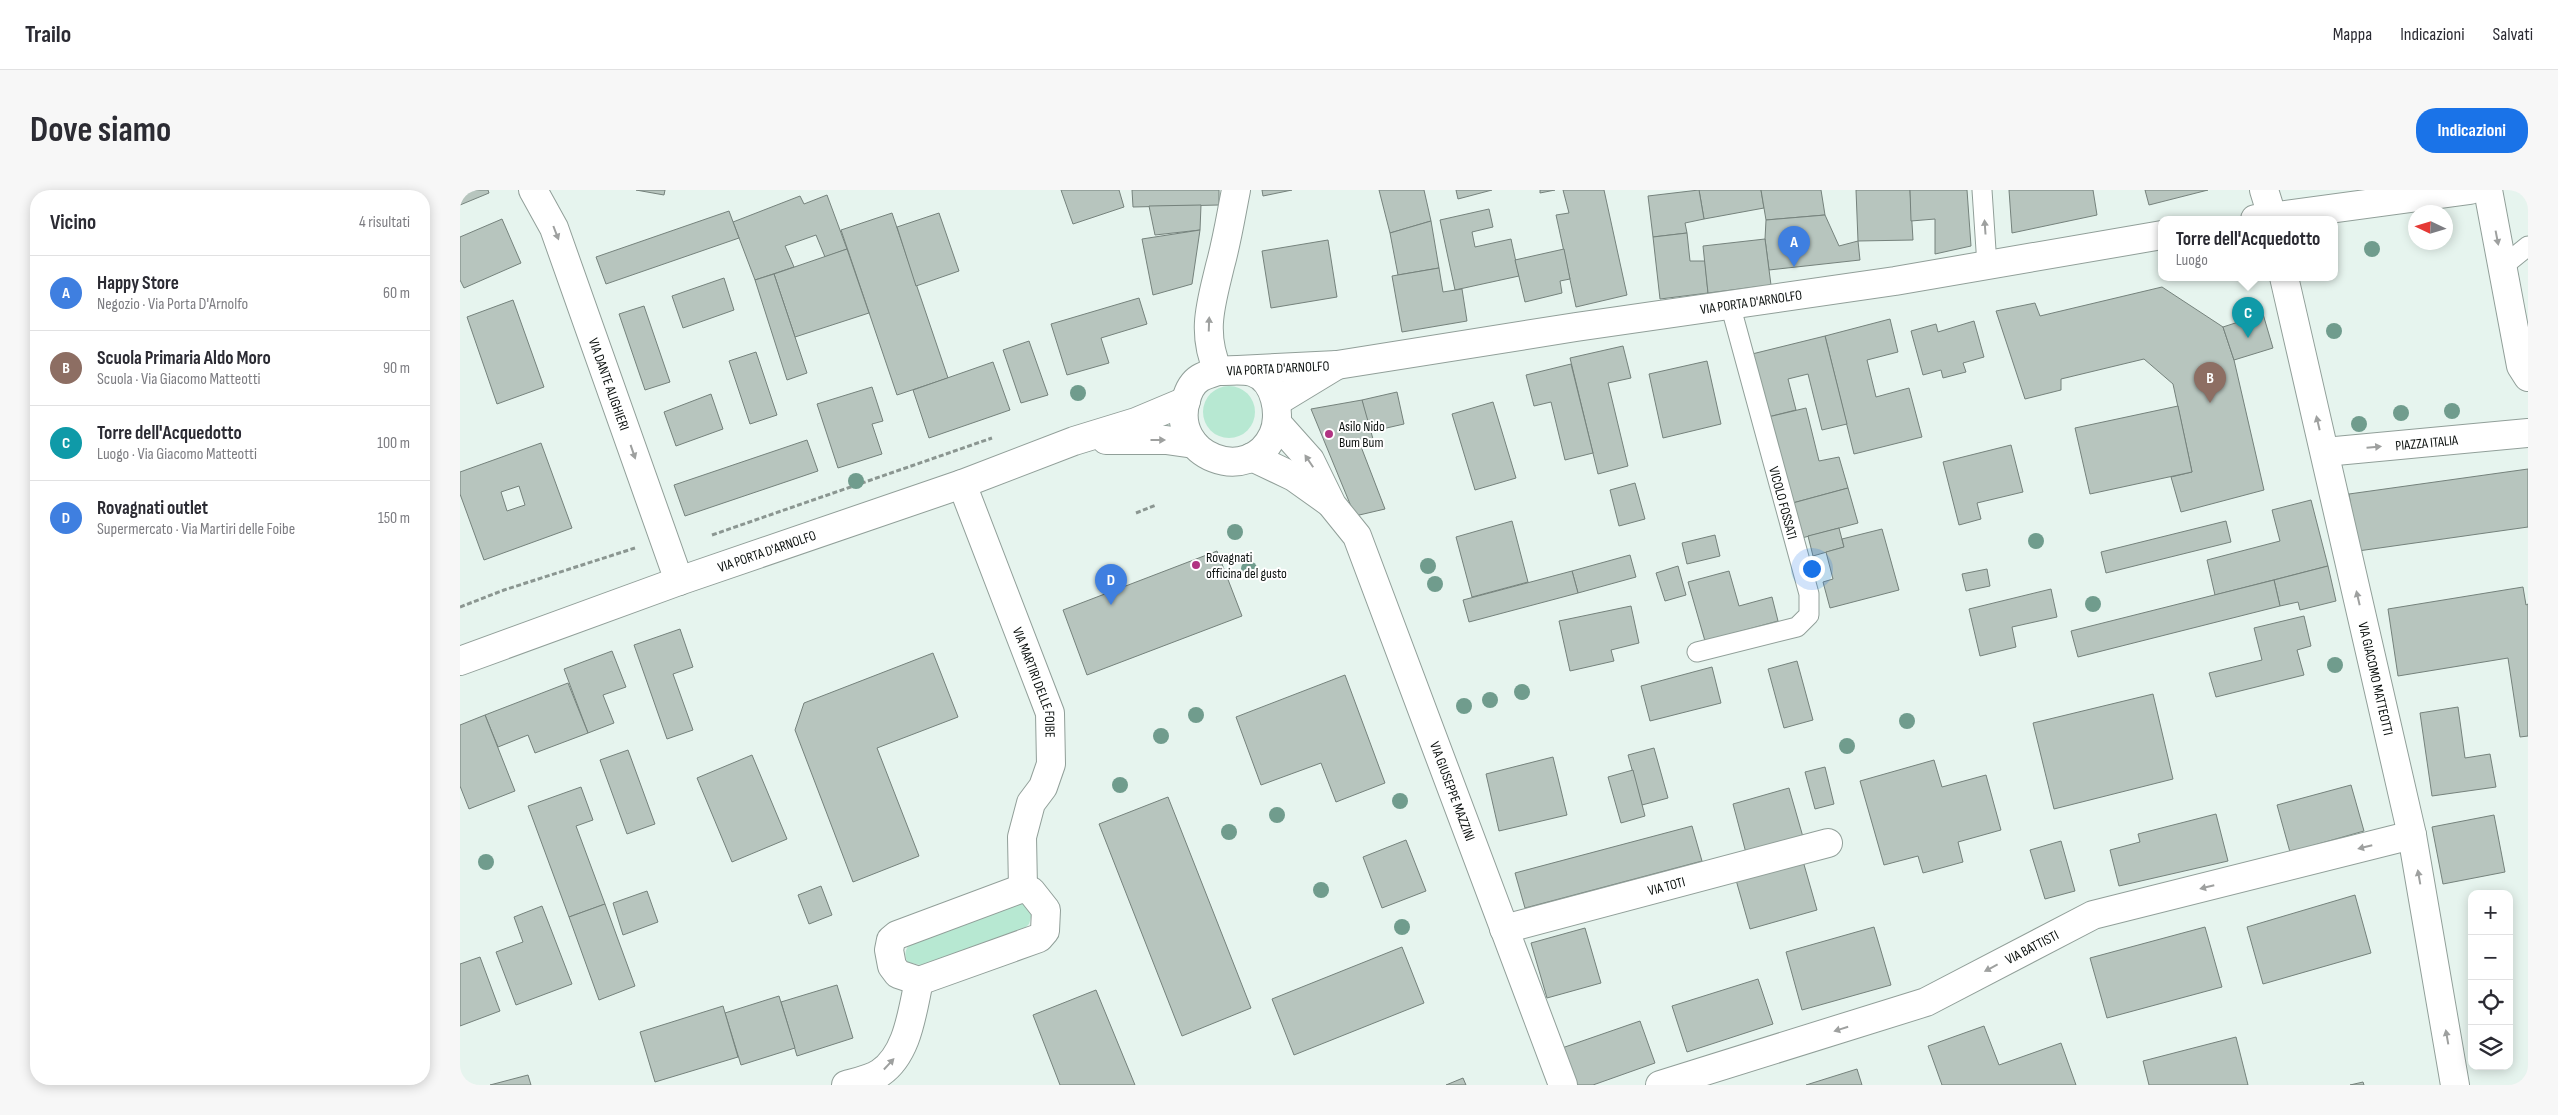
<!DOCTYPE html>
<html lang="it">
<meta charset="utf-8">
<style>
:root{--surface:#fff;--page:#f7f7f7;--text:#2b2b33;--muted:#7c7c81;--line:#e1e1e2;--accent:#1a73e8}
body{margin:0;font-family:"Sofia Sans Condensed",sans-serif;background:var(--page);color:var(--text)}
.controls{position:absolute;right:15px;bottom:15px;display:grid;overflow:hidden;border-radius:10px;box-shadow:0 2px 12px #0003}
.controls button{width:45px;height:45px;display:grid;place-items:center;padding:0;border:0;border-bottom:1px solid var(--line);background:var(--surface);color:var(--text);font:25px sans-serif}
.compass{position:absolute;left:1948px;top:15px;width:45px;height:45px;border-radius:50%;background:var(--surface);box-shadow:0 2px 12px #0003;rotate:274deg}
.you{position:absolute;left:1351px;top:378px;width:18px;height:18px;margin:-12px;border:4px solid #fff;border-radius:50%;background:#1a73e8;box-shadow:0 0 0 8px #1a73e833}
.badge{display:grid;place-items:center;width:32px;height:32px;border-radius:50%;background:var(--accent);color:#fff;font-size:16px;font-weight:700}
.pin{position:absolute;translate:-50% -41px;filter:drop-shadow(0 1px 2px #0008)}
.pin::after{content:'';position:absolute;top:26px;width:18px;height:15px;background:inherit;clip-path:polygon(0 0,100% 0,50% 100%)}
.popup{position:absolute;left:1698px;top:26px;width:180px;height:65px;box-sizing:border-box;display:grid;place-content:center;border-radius:10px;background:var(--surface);filter:drop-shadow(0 1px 4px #0005);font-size:16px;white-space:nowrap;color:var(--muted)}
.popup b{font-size:19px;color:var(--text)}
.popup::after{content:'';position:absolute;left:50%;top:100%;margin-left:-10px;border:10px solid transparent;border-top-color:var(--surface)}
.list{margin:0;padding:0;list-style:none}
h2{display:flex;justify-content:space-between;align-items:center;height:65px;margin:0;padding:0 20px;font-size:21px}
h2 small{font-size:16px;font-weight:400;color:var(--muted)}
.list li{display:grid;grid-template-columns:32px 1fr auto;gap:15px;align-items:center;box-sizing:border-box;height:75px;padding:0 20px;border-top:1px solid var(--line)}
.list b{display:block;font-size:19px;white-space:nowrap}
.list p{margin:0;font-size:16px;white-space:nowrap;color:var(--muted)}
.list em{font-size:16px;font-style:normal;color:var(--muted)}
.icon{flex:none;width:28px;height:28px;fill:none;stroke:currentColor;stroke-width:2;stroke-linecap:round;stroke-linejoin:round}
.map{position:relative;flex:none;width:2068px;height:895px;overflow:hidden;border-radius:20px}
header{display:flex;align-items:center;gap:30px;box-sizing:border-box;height:70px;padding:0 25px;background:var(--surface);border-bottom:1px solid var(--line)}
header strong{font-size:24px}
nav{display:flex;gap:28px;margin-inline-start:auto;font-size:18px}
.intro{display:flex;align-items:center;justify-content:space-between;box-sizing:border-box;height:120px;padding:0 30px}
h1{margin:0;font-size:35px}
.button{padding:12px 22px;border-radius:20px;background:var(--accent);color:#fff;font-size:18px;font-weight:700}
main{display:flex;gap:30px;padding:0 30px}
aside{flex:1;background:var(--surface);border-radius:20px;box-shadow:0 2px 12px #0003}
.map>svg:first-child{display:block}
.green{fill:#b7e8d2}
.building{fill:#b7c5be;stroke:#75827c;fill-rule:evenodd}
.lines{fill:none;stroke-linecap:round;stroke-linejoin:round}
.service-casing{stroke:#919f99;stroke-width:21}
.minor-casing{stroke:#919f99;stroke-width:30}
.tertiary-casing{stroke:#919f99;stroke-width:30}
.secondary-casing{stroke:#919f99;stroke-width:30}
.path{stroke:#8b9691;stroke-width:3;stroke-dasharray:5 2.5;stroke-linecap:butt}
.service{stroke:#fff;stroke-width:19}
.minor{stroke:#fff;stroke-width:28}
.tertiary{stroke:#fff;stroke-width:28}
.secondary{stroke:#fff;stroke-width:28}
.tree{fill:#709c8d}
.oneway{fill:#9ea09f}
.poi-dot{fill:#b13382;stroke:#fff;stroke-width:2}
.labels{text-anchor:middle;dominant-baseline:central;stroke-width:4;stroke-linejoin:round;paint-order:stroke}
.street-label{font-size:14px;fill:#0c110f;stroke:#fff}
.poi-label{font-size:14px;fill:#0c110f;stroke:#fff;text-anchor:start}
</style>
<header>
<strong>Trailo</strong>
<nav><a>Mappa</a><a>Indicazioni</a><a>Salvati</a></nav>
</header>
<div class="intro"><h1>Dove siamo</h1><a class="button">Indicazioni</a></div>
<main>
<aside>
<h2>Vicino<small>4 risultati</small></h2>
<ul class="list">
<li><span class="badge" style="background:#3f7fe0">A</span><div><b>Happy Store</b><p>Negozio · Via Porta D'Arnolfo</p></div><em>60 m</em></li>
<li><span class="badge" style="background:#8d6e63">B</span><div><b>Scuola Primaria Aldo Moro</b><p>Scuola · Via Giacomo Matteotti</p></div><em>90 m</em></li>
<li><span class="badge" style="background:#0f9aa8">C</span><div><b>Torre dell'Acquedotto</b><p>Luogo · Via Giacomo Matteotti</p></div><em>100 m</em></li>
<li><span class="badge" style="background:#3f7fe0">D</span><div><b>Rovagnati outlet</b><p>Supermercato · Via Martiri delle Foibe</p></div><em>150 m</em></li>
</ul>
</aside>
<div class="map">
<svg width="2068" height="895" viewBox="0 0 2068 895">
<rect width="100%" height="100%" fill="#e6f4ee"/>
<g class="green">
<circle cx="769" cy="222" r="26"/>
<path d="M555,712L566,714L572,724L569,734L563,740L464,776L447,772C444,764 445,758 452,752Z"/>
</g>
<g class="building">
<polygon points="0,0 28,0 29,3 0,15"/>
<polygon points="176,0 205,0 204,5"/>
<polygon points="601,0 659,0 664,17 613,34"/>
<polygon points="672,0 759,0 759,15 673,17"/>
<polygon points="802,0 832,0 803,6"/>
<polygon points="919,0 964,0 971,31 930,43"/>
<polygon points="996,0 1032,0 998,9"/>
<polygon points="1080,0 1095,0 1080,3"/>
<polygon points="1103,0 1144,0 1167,105 1116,117 1096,25 1109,23"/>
<polygon points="1239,0 1301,0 1304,18 1244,29"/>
<polygon points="1239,0 1244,29 1225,33 1227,43 1193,47 1188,6"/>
<polygon points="1301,0 1361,0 1365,25 1306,30"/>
<polygon points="1396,0 1450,0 1453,50 1398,51"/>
<polygon points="1450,0 1507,0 1511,56 1475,64 1475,29 1451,31"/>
<polygon points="1549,0 1633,0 1637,25 1552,43"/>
<polygon points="1685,0 1748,0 1689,15"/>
<polygon points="367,5 387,59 365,67 356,45 325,56 334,77 295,90 273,32 340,6 344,14"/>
<polygon points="741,15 740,40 695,45 689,16"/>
<polygon points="1029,19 1033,37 1012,42 1015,57 1051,49 1059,86 995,100 980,30"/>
<polygon points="269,21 279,48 146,94 136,67"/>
<polygon points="432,23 488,188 437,205 381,40"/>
<polygon points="479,23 499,81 456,96 437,37"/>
<polygon points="1365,25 1379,56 1398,51 1400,70 1309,80 1305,49 1306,30"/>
<polygon points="42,29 61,73 4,98 0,90 0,47"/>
<polygon points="971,31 979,78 938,85 930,43"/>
<polygon points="740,40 732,94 693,105 682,49"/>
<polygon points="1227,43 1230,71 1245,71 1248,103 1200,109 1193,47"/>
<polygon points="1305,49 1311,95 1248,103 1243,56"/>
<polygon points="868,50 877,107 811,118 802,61"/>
<polygon points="387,59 409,123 335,147 314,84"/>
<polygon points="1104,59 1110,89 1100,91 1102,103 1065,112 1055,70"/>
<polygon points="979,78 983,102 1002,99 1007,131 942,142 932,86"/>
<polygon points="314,84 347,183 327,190 295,90"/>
<polygon points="264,88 274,120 223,138 212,106"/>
<polygon points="1702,97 1763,137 1774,170 1804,300 1721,322 1711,287 1732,282 1713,194 1684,169 1601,189 1601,200 1565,209 1536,121 1575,113 1580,126"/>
<polygon points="679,108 687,134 641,148 649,173 607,185 591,134"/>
<polygon points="53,110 84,197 37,214 7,127"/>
<polygon points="184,116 210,192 185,200 159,124"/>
<polygon points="1803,124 1813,158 1774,170 1763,137"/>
<polygon points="1430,129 1438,162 1407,170 1416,207 1449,198 1462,247 1394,264 1365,146"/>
<polygon points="1514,131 1524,167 1503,173 1506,182 1483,188 1481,180 1463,185 1451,141 1476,134 1478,142"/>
<polygon points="1365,146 1387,234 1362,240 1348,184 1328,189 1336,220 1304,228 1288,165"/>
<polygon points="569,151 588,205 561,213 543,160"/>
<polygon points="1163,156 1171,188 1148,193 1168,276 1138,284 1110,168"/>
<polygon points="296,162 317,225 290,234 269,171"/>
<polygon points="1247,171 1261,234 1203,248 1189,184"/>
<polygon points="533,172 550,220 469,248 453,200"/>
<polygon points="1111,174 1133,263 1105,270 1091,212 1074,216 1066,185"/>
<polygon points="412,197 423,231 412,234 422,264 378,278 357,214"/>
<polygon points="937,202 944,234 909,242 902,210"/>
<polygon points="251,204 263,239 216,256 204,222"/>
<polygon points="902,210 913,249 900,254 925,319 895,326 851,219"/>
<polygon points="1033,212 1056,288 1015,300 992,224"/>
<polygon points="1718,216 1732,282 1630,304 1615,238"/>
<polygon points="1346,218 1359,271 1379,267 1388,298 1329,314 1304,228"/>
<polygon points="347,250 358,281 225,326 214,295"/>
<path d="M81,253L112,338L24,370L0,304V282ZM59,296L65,315L47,321L41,302Z"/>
<polygon points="1551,255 1563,302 1517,313 1521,329 1499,335 1483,272"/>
<polygon points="2068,279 2068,337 1898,361 1889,304"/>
<polygon points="1175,293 1185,329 1159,336 1150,300"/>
<polygon points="1388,298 1398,333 1338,349 1329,314"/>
<polygon points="1851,310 1868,376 1755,405 1747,370 1820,351 1812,320"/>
<polygon points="1052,331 1068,392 1012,407 996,347"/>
<polygon points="1766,331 1771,352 1646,383 1641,362"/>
<polygon points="1379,338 1384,357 1353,366 1348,346"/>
<polygon points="1422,339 1439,400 1370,418 1363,392 1373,389 1366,362 1384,357 1382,349"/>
<polygon points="1255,345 1260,366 1227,374 1222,353"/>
<polygon points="757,361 782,426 627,485 603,420"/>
<polygon points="1170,365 1176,387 1118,403 1112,381"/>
<polygon points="1218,376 1226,405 1205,411 1196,383"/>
<polygon points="1868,376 1876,411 1840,420 1838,412 1820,416 1814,390"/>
<polygon points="1527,379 1530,396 1506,401 1502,384"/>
<polygon points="1112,381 1118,403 1009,432 1003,410"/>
<polygon points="1269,381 1279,416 1312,407 1318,431 1245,451 1228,392"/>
<polygon points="1814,390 1820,416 1618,467 1611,441"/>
<polygon points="2063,397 2066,415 2068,414 2068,546 2060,547 2048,468 1938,486 1928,419"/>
<polygon points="1591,399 1597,427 1552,437 1556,457 1520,466 1509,419"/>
<polygon points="1171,416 1179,453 1151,460 1154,471 1110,481 1099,431"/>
<polygon points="1844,426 1851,456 1837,460 1844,485 1756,507 1749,483 1802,470 1794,438"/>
<polygon points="220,439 233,477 213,484 233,540 207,549 174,455"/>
<polygon points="152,461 166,497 143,505 154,533 128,543 104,479"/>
<polygon points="473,463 498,527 417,558 459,666 393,692 335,540 344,513"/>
<polygon points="1337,471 1353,530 1324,538 1308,479"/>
<polygon points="1252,477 1261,513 1190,531 1181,496"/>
<polygon points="885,485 925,593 876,612 861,573 801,595 776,527"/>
<polygon points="108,493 128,543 75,563 68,545 38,557 25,525"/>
<polygon points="1693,504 1713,589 1594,619 1573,533"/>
<polygon points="1998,517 2005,568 2030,564 2036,597 1972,606 1960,523"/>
<polygon points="25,525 55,601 9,619 0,596 0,535"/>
<polygon points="1194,558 1208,608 1182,615 1168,565"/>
<polygon points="168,560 195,634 167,644 140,570"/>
<polygon points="292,565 327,649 272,672 237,588"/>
<polygon points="1093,567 1107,625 1039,641 1026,584"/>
<polygon points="1474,570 1482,597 1526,585 1541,640 1498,652 1503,672 1463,683 1458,666 1424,675 1400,591"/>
<polygon points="1365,577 1374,614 1355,619 1345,582"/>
<polygon points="1173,580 1185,626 1161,633 1148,587"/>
<polygon points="1891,595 1904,641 1830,662 1817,615"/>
<polygon points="121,597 133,630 116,636 145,714 109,727 68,616"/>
<polygon points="1329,598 1343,647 1286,663 1273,614"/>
<polygon points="708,607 791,818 722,846 639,634"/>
<polygon points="1756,624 1768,671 1659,696 1650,660 1680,652 1678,644"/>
<polygon points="2034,625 2045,682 1983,694 1972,637"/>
<polygon points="1232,636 1242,671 1065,718 1055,683"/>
<polygon points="946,650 966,701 922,718 903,667"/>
<polygon points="1601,651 1615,701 1585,709 1570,660"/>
<polygon points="1343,671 1357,720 1290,739 1276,690"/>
<polygon points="361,696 372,725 349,734 338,705"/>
<polygon points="187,701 198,732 163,745 153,713"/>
<polygon points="1895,705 1911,763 1803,794 1787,737"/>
<polygon points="145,714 175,796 139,810 109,727"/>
<polygon points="82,716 112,794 56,815 36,762 63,752 54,727"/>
<polygon points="1414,737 1431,795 1342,820 1326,762"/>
<polygon points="1745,737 1762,797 1647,828 1630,768"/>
<polygon points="1125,738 1141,793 1087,808 1071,753"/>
<polygon points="942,757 964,813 834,865 812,809"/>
<polygon points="20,767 40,821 0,836 0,774"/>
<polygon points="1298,789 1313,834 1227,862 1212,816"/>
<polygon points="377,795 393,848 337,866 321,812"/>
<polygon points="636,800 675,895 600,895 573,825"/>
<polygon points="319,806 335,858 281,875 265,823"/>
<polygon points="263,816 278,867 195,892 180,842"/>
<polygon points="1180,831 1195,873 1133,895 1115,895 1102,858"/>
<polygon points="1524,836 1539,875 1601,853 1616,895 1482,895 1468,856"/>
<polygon points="1776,847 1788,895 1689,895 1683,871"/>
<polygon points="1397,879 1402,895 1346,895"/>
<polygon points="68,885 71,895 30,895"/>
<polygon points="1003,888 1006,895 986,895"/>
<polygon points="1903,892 1904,895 1890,895"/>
</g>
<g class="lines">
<g class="service-casing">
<g id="service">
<polyline points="1522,0 1527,75"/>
<polyline points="2042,77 2068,56"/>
<polyline points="1237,462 1337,437 1349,425 1349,404 1270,114"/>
</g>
</g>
<g class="minor-casing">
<g id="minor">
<path id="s1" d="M73,0L94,38L219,391"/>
<polyline points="1804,0 1813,29"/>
<path id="s2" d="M1824,87L1952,645L1995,895"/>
<path d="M758,181C741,142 751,114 760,76C767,51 771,25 776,0"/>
<path id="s3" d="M817,233L850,270L872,315L897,346L1103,895"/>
<path id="s4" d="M1865,262L2068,243"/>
<polyline points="792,267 834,287 869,312"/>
<path id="s5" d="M502,294L590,523L591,574L583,597L571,613L562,647L563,698"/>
<polygon points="563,698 571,701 586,720 585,741 579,748 459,791 438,784 432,776 429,760 431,750 437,745"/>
<path id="s6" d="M1044,739L1368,653"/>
<path d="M386,895C397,892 411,889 420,883C448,864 452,822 459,791"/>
<path id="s7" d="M1200,895L1466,812L1633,725L1952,645"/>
</g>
</g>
<g class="tertiary-casing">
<polyline id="tertiary" points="2028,0 2061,176 2068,187"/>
</g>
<g class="secondary-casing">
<g id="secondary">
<polyline points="1795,29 2010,0"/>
<path id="s8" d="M758,181L877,175L1116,137L1435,91L1702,45"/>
<path d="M758,181C768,181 782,179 792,182C816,189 822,226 813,245C789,297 709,266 726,210C728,202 732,193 740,188C745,185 752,183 758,181Z"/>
<polyline points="816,212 877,175"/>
<polyline points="646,250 706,250 734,254"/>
<path id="s9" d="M0,471L219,391L502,294L614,251L676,232L726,211"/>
</g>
</g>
<g class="path">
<polyline points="676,323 696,315"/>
<polyline points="252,345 532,248"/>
<polyline points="0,417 44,400 175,358"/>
</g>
<use href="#service" class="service"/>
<use href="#minor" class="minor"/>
<use href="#tertiary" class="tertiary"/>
<use href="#secondary" class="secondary"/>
</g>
<g class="tree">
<circle cx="1912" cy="59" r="8"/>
<circle cx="1874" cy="141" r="8"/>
<circle cx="618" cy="203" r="8"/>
<circle cx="1992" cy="221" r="8"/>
<circle cx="1941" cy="223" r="8"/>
<circle cx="1899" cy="234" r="8"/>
<circle cx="396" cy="291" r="8"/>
<circle cx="775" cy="342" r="8"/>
<circle cx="1576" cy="351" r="8"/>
<circle cx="968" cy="376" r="8"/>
<circle cx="789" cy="379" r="8"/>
<circle cx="975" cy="394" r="8"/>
<circle cx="1633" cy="414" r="8"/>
<circle cx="1875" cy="475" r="8"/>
<circle cx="1062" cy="502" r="8"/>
<circle cx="1030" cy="510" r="8"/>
<circle cx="1004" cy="516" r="8"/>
<circle cx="736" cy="525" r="8"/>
<circle cx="1447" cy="531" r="8"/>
<circle cx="701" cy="546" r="8"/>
<circle cx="1387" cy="556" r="8"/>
<circle cx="660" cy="595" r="8"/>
<circle cx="940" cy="611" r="8"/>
<circle cx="817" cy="625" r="8"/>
<circle cx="769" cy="642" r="8"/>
<circle cx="26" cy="672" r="8"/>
<circle cx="861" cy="700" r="8"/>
<circle cx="942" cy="737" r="8"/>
</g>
<defs><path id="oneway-solid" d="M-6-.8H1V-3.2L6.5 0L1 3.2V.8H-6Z" transform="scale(1.25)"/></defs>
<g class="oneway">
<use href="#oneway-solid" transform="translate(1525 37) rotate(-94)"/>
<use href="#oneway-solid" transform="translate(96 43) rotate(69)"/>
<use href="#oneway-solid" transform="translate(2037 48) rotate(79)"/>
<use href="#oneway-solid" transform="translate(749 134) rotate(-88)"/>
<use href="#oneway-solid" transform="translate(1858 233) rotate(-103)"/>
<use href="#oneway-solid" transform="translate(698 250)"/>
<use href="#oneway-solid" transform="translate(1914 257) rotate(-5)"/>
<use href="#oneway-solid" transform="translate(173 262) rotate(71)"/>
<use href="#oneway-solid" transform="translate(849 271) rotate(-124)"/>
<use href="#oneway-solid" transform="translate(1898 408) rotate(-103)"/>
<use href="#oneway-solid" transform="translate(1905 657) rotate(166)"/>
<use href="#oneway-solid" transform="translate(1959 687) rotate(-100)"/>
<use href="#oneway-solid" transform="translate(1747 697) rotate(166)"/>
<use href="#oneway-solid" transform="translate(1531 778) rotate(152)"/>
<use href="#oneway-solid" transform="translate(1381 839) rotate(163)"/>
<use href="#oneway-solid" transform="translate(1987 847) rotate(-100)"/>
<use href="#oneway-solid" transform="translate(429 874) rotate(-47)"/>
</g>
<g class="poi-dot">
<circle cx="869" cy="244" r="5"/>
<circle cx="736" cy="375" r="5"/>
</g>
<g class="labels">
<g class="street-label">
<text stroke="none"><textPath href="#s8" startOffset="538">VIA PORTA D'ARNOLFO</textPath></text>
<text stroke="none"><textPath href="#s8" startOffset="60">VIA PORTA D'ARNOLFO</textPath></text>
<text stroke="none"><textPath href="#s1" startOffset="209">VIA DANTE ALIGHIERI</textPath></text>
<text stroke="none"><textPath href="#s4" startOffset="102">PIAZZA ITALIA</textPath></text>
<text transform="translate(1323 313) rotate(75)">VICOLO FOSSATI</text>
<text stroke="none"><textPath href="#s9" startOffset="326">VIA PORTA D'ARNOLFO</textPath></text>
<text stroke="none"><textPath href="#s2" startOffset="412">VIA GIACOMO MATTEOTTI</textPath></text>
<text stroke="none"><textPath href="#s5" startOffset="212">VIA MARTIRI DELLE FOIBE</textPath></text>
<text stroke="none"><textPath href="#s3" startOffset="412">VIA GIUSEPPE MAZZINI</textPath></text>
<text stroke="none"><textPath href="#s6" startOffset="168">VIA TOTI</textPath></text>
<text stroke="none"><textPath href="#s7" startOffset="398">VIA BATTISTI</textPath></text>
</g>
<g class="poi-label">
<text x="879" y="236">Asilo Nido<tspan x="879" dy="16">Bum Bum</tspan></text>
<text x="746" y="367">Rovagnati<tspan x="746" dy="16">officina del gusto</tspan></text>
</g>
</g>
</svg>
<div class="controls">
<button>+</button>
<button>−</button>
<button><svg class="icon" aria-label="locate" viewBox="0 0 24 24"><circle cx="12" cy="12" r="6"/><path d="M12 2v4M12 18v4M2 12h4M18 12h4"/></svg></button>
<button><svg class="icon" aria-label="layers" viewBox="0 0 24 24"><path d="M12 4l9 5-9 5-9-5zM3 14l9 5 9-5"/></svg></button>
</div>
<svg class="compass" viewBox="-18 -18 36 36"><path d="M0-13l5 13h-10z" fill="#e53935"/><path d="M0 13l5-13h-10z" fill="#7c7c81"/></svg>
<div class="you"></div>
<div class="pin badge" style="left:1334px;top:77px;background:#3f7fe0">A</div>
<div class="pin badge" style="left:1750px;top:213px;background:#8d6e63">B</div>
<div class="pin badge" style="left:1788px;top:148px;background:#0f9aa8">C</div>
<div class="popup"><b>Torre dell'Acquedotto</b>Luogo</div>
<div class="pin badge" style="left:651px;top:415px;background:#3f7fe0">D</div>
</div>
</main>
